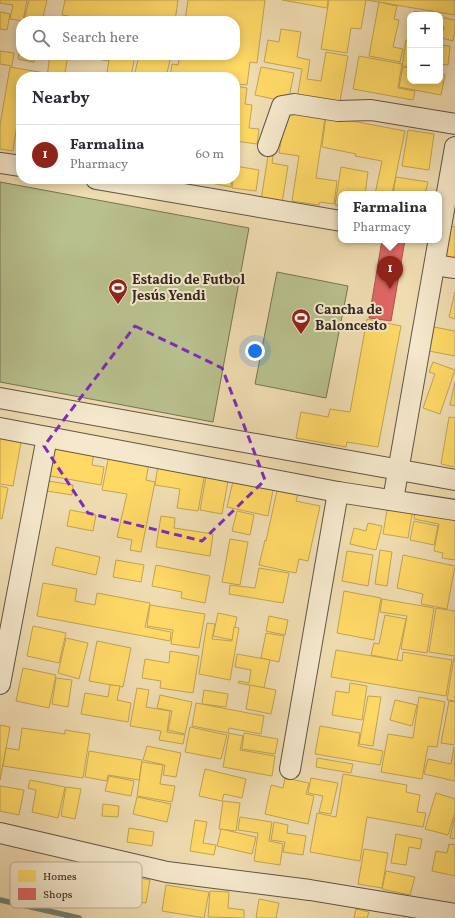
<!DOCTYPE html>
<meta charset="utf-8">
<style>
:root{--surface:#fff;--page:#f2f2f3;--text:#2b2b33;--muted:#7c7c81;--line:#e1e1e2;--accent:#8f2418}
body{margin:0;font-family:Vollkorn,serif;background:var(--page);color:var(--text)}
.controls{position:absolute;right:12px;top:12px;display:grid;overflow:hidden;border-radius:8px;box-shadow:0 2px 10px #0003}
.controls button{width:36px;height:36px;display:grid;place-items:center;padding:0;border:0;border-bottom:1px solid var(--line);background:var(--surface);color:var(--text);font:20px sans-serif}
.you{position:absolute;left:255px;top:351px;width:14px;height:14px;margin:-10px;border:3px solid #fff;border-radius:50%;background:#1a73e8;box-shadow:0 0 0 6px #1a73e833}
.badge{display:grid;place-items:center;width:26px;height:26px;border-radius:50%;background:var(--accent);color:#fff;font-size:13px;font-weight:700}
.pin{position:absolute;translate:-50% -33px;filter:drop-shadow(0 1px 2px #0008)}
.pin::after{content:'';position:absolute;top:21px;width:14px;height:12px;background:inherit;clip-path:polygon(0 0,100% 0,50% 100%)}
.popup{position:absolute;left:338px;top:191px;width:104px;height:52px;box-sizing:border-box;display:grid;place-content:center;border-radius:8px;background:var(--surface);filter:drop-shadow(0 1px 3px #0005);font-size:13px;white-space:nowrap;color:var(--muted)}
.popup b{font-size:15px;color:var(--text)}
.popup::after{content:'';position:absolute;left:50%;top:100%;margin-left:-8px;border:8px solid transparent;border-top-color:var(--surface)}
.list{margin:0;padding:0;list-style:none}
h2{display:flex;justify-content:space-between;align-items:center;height:52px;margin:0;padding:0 16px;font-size:17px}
h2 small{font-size:13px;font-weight:400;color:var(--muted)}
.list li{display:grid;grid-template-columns:26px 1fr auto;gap:12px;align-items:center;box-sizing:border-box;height:60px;padding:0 16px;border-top:1px solid var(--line)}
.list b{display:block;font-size:15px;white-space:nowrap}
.list p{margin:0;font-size:13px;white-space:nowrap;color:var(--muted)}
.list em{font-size:13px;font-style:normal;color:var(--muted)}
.icon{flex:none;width:22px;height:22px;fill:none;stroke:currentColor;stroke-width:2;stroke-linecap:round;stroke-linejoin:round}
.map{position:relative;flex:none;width:455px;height:918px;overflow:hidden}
.search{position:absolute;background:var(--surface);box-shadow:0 2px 10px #0003;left:16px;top:16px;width:224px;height:44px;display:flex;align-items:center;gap:10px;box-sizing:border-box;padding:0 14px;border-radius:16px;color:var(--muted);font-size:15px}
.panel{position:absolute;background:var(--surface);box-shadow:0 2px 10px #0003;left:16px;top:72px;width:224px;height:112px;border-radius:16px}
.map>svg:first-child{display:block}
.green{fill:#b8c08d;stroke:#767458}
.homes{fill:#ffd966;stroke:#c2a452}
.shops{fill:#e06666;stroke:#ac5352}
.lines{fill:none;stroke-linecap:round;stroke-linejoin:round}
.stream{stroke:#717f78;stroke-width:5.5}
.minor-casing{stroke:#625446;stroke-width:22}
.minor{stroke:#f5e8cc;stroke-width:20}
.marked{fill:none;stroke:#7b2cbf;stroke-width:3;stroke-dasharray:8 5;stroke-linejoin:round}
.labels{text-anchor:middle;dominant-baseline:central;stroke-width:4;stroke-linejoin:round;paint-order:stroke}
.poi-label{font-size:14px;font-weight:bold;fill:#332722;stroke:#f5e8cc;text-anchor:start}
.key{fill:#f5e8cc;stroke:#bbae99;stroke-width:1}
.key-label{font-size:11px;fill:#332722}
</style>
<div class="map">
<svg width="455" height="918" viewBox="0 0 455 918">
<rect width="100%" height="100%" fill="#f0dcb1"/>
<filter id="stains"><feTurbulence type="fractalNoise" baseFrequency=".005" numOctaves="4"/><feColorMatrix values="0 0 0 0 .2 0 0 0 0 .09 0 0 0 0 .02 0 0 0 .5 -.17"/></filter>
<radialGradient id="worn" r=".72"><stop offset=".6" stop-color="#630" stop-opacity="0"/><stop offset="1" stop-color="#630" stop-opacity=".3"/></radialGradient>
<g class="green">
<polygon points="0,182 249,228 213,422 0,382"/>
<polygon points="277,272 348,286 326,398 255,384"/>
</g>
<g class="homes">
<polygon points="0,0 27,0 23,21 10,19 13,5 0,3"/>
<polygon points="29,0 47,0 42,21 24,20"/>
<polygon points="65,0 178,0 175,21 89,21 89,20 62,15"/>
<polygon points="188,0 265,0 257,63 250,62 247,85 235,84 235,77 170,77 172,64 178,65 180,55 235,55 235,21 185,21"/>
<polygon points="282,0 328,0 327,8"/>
<polygon points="329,0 455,0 455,15 366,0 361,29 351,28 347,53 321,49"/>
<polygon points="379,2 397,6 394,19 399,20 393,47 403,49 400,62 369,56"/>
<polygon points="414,11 432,15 413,15"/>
<polygon points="0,12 10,14 7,30 0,29"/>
<polygon points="440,17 455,20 455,29 453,41 441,38 444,27 440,26"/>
<polygon points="281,29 301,32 297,57 310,60 307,79 321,81 326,52 348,56 339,107 297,99 302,69 264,62 268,40 279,42"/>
<polygon points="21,38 21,55 35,55 34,62 18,59"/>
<polygon points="406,40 410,40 410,67 402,66"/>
<polygon points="440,45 450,46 448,65 440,64"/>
<polygon points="0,51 14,53 12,66 0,64"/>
<polygon points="50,55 82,55 81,58 68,56 64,77 47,77"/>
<polygon points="83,55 110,55 109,61 83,57"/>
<polygon points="110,55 135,55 131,77 106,77"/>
<polygon points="139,55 147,55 170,60 166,77 134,77"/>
<polygon points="359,56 402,64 398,88 415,91 413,100 353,89"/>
<polygon points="10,67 45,73 44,77 21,77 21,119 18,118 13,151 0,149 0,125"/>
<polygon points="261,67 294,73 288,102 255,95"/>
<polygon points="403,67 410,68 410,81 440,81 440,74 445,75 441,95 399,87"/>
<polygon points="235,86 247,88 245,104 252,105 249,128 259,129 257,144 235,141"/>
<polygon points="286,112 325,118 316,178 337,181 334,204 320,202 319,205 292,201 299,156 279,153"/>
<polygon points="326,116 405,131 392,194 375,194 382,161 355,156 356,154 322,147"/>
<polygon points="408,130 434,134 429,170 402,166"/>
<polygon points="268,156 273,156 272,163 288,166 282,203 261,200"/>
<polygon points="235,166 259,170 256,191 232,188 233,179 235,179"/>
<polygon points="341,167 368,172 365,194 341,194 341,206 335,205"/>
<polygon points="396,177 428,182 425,194 393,194"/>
<polygon points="212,179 232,179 231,187 211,183"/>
<polygon points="450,226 455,227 455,260 444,259"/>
<polygon points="455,292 455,319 449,317"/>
<polygon points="367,319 401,326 378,447 347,442 346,447 296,438 301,412 328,417 330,409 350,412"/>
<polygon points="434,327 455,331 455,356 429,351"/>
<polygon points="433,362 455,370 440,414 423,408 435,374 429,372"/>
<polygon points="455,382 455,406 450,405"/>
<polygon points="449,417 455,418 455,467 441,464"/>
<polygon points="0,433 22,437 13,486 0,484"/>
<polygon points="51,443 94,451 92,465 104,467 101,485 45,475"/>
<polygon points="109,455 149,463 146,480 155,482 141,552 130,550 132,540 117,537 127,494 102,490"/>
<polygon points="158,465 205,473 198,511 177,508 180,489 155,485"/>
<polygon points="207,471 229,475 222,514 200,510"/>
<polygon points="234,477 274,485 268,516 227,507"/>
<polygon points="42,480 73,485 72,495 41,490"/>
<polygon points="0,486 8,488 2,519 0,518"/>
<polygon points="278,486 299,491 296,501 320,506 308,561 299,559 296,573 259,565 265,540 266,541"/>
<polygon points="388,504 413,509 408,538 383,534"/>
<polygon points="416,507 455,514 455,560 442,558 443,553 434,551 439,524 414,519"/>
<polygon points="70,510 96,515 93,531 67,526"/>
<polygon points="237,511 254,515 250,535 232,531"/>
<polygon points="161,516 175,518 174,528 213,534 210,556 156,547"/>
<polygon points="414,521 438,526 434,545 410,540"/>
<polygon points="368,523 382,526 376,550 350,544 354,528 366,531"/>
<polygon points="230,539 248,542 240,585 222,582"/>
<polygon points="56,547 100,557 96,575 52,565"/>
<polygon points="380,550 392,552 387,586 375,584"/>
<polygon points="347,551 373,555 368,586 342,581"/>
<polygon points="403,555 455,566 447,609 421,604 423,594 397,588"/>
<polygon points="116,560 144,565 141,582 113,577"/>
<polygon points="156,565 210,576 205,603 181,598 182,592 152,586"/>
<polygon points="259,568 289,573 283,603 229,594 230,585 255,588"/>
<polygon points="43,583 77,589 75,601 95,605 97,593 150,603 145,627 171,632 170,641 37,616"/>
<polygon points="344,591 381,598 374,640 337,633"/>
<polygon points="382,599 434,608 427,653 401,649 407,616 380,612"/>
<polygon points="150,605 205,614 199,648 171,644 173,630 147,626"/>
<polygon points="436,608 455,611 455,656 429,652"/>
<polygon points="218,613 237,617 232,640 213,636"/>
<polygon points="385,615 406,619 397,660 371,655 374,643 379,644"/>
<polygon points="269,616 288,620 285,635 266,631"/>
<polygon points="207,623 215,624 212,639 232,641 234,627 239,628 230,680 199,674"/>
<polygon points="33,626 66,633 59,663 27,656"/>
<polygon points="266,633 284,636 279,662 261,658"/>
<polygon points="66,638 88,643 79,679 58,673"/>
<polygon points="97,641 131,648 123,687 89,681"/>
<polygon points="336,650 402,661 403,652 452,660 446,696 331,677"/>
<polygon points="170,651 199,656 193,693 160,688 161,681 142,678 145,659 169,663"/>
<polygon points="237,654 270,660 264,688 238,683 239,681 249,683 251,670 235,667"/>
<polygon points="454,657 455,657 455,701 447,700"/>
<polygon points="23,668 56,675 49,708 16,701"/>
<polygon points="56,678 72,680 68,707 52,704"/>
<polygon points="350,683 367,686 362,720 332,715 336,691 349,693"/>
<polygon points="110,685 120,686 117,700 131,703 128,722 81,714 85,693 108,697"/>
<polygon points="250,685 276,690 271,714 246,709"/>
<polygon points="137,688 149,690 146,707 170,711 167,732 185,735 183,744 159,740 161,731 130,726"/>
<polygon points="204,690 228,694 226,707 202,704"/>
<polygon points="160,695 192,702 185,734 168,730 172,711 157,708"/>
<polygon points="368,696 381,697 373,746 359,744"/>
<polygon points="419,697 445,702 437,747 428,746 422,779 381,772 388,734 413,738"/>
<polygon points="395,700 417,705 412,726 390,720"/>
<polygon points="449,701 455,702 455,745 441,743"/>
<polygon points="196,703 264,716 261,734 229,728 228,733 192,726"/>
<polygon points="0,725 10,727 0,780"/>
<polygon points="320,726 360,733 358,746 383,751 380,765 315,754"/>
<polygon points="190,727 227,735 221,759 185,752"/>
<polygon points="22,728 65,734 65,730 90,734 83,778 3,766 6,748 19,750"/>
<polygon points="229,733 243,736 240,750 275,756 272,776 223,767"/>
<polygon points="244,733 278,739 275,754 242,749"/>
<polygon points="147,746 181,753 176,777 163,775 165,765 143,760"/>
<polygon points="454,747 455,781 424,774 428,759 451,764"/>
<polygon points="89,751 142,760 139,780 108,775 107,781 85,777"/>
<polygon points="317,758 353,764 351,773 316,767"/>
<polygon points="142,762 163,765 160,784 175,786 172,802 137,796"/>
<polygon points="205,769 246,779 242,798 224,794 222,801 199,796"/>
<polygon points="343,774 407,785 406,792 420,795 417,812 426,813 423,827 367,817 360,861 310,852 317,813 336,817"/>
<polygon points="109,776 134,781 131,796 105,791"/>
<polygon points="285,778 309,783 306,794 314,796 308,824 265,814 271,785 283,788"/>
<polygon points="311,778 338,783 331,814 319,812 323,796 308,793"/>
<polygon points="30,780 65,787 58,818 32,812 36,790 28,788"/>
<polygon points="0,786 24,790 19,815 0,811"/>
<polygon points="66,787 81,789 75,819 61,816"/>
<polygon points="436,793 455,799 455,813 448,835 425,829"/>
<polygon points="137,797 171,804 167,822 133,814"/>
<polygon points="223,801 240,803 236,831 219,829"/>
<polygon points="103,804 119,806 118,817 102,816"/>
<polygon points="240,817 272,822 269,841 283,844 280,865 254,861 258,833 238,830"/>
<polygon points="455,817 455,839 450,838"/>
<polygon points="195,820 207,822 203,843 216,845 214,855 190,851"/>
<polygon points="274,822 288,825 287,833 306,836 303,855 283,852 285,842 271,840"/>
<polygon points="129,828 154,832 152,846 127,842"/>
<polygon points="221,829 256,837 252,854 217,846"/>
<polygon points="396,834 422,839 420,849 409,847 406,865 391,863"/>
<polygon points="449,844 455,845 455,876 432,871 436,851 447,853"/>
<polygon points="364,849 388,853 382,888 358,884"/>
<polygon points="98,871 150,880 146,903 120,899 122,889 96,884"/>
<polygon points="386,871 415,877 410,895 382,889"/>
<polygon points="166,885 209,892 204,918 162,911"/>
<polygon points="210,891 229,892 228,908 244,910 244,918 208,917"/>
<polygon points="259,899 279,903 276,918 256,918"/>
<polygon points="356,909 369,912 367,918 354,918"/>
</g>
<polygon class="shops" points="382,240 405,240 391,321 369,318"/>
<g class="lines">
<polyline class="stream" points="0,900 79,918"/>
<g class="minor-casing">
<g id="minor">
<polyline points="268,146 282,106 294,104 338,111 371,110 455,124"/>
<polyline points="0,163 21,166"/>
<polyline points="96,179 341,221"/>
<polyline points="435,265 455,268"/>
<polyline points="0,398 455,480"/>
<polyline points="0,428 338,492 455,510"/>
<polyline points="393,500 455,147"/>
<polyline points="0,684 47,437"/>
<polyline points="290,769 338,492"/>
<polyline points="0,833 167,872 310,890 455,914"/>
</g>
</g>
<use href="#minor" class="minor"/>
</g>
<path class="marked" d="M135,326L222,368L265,480L202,541L88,513L44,446Z"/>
<defs>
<g id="stadium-pin" transform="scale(1)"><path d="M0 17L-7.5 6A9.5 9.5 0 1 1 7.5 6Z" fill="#8f2418" stroke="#f5e8cc"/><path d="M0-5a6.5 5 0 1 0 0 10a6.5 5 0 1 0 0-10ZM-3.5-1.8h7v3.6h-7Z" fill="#fff"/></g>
</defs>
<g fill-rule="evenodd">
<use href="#stadium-pin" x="118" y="288"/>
<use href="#stadium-pin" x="301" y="318"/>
</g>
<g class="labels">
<g class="poi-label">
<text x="132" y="280">Estadio de Futbol<tspan x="132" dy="16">Jesús Yendi</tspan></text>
<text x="315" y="310">Cancha de<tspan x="315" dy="16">Baloncesto</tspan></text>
</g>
</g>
<rect x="10" y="862" width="132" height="46" rx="6" class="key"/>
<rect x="18" y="870" width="18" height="12" fill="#ffd966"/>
<rect x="18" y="888" width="18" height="12" fill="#e06666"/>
<g class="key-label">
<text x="43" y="880">Homes</text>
<text x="43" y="898">Shops</text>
</g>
<rect width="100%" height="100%" filter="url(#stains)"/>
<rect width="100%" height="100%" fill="url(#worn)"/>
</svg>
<div class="controls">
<button>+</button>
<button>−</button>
</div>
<div class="you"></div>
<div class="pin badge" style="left:390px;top:289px">1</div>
<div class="popup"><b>Farmalina</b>Pharmacy</div>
<div class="search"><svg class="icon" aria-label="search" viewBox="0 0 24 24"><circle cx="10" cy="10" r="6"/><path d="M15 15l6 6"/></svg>Search here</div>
<section class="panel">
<h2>Nearby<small></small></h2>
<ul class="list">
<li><span class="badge">1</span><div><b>Farmalina</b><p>Pharmacy</p></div><em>60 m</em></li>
</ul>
</section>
</div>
